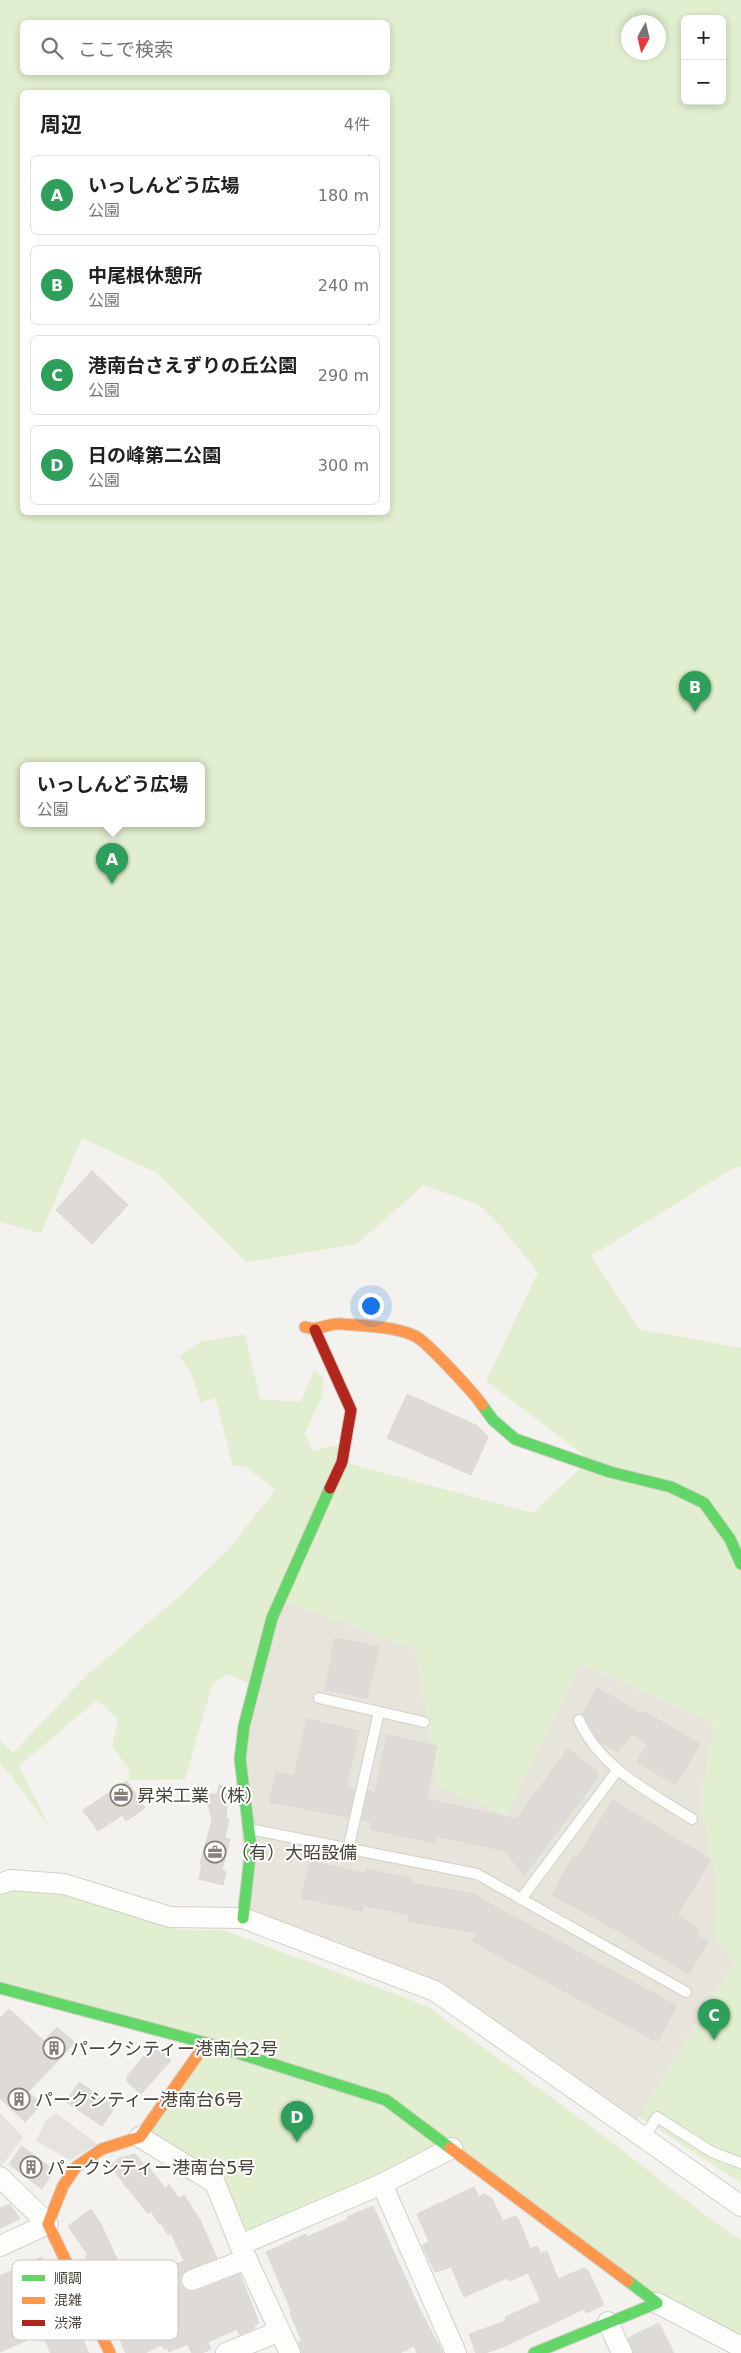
<!DOCTYPE html>
<html lang="ja">
<meta charset="utf-8">
<style>
:root{--surface:#fff;--page:#f2f2f2;--text:#202124;--muted:#757577;--line:#e0e0e0;--accent:#b45309}
body{margin:0;font-family:"DejaVu Sans","Noto Sans JP",sans-serif;background:var(--page);color:var(--text)}
.controls{position:absolute;right:15px;top:15px;display:grid;overflow:hidden;border-radius:8px;box-shadow:0 2px 8px #0003}
.controls button{width:45px;height:45px;display:grid;place-items:center;padding:0;border:0;border-bottom:1px solid var(--line);background:var(--surface);color:var(--text);font:25px sans-serif}
.compass{position:absolute;left:621px;top:15px;width:45px;height:45px;border-radius:50%;background:var(--surface);box-shadow:0 2px 8px #0003;rotate:188deg}
.you{position:absolute;left:370px;top:1305px;width:18px;height:18px;margin:-12px;border:4px solid #fff;border-radius:50%;background:#1a73e8;box-shadow:0 0 0 8px #1a73e833}
.badge{display:grid;place-items:center;width:32px;height:32px;border-radius:50%;background:var(--accent);color:#fff;font-size:16px;font-weight:700}
.pin{position:absolute;translate:-50% -41px;filter:drop-shadow(0 1px 2px #0008)}
.pin::after{content:'';position:absolute;top:26px;width:18px;height:15px;background:inherit;clip-path:polygon(0 0,100% 0,50% 100%)}
.popup{position:absolute;left:20px;top:762px;width:185px;height:65px;box-sizing:border-box;display:grid;place-content:center;border-radius:8px;background:var(--surface);filter:drop-shadow(0 1px 4px #0005);font-size:16px;white-space:nowrap;color:var(--muted)}
.popup b{font-size:19px;color:var(--text)}
.popup::after{content:'';position:absolute;left:50%;top:100%;margin-left:-10px;border:10px solid transparent;border-top-color:var(--surface)}
.list{margin:0;padding:0;list-style:none}
h2{display:flex;justify-content:space-between;align-items:center;height:65px;margin:0;padding:0 20px;font-size:21px}
h2 small{font-size:16px;font-weight:400;color:var(--muted)}
.list li{display:grid;grid-template-columns:32px 1fr auto;gap:15px;align-items:center;box-sizing:border-box;height:80px;margin:0 10px 10px;padding:0 10px;border:1px solid var(--line);border-radius:8px}
.list b{display:block;font-size:19px;white-space:nowrap}
.list p{margin:0;font-size:16px;white-space:nowrap;color:var(--muted)}
.list em{font-size:16px;font-style:normal;color:var(--muted)}
.icon{flex:none;width:28px;height:28px;fill:none;stroke:currentColor;stroke-width:2;stroke-linecap:round;stroke-linejoin:round}
.map{position:relative;flex:none;width:741px;height:2353px;overflow:hidden}
.search{position:absolute;background:var(--surface);box-shadow:0 2px 8px #0003;left:20px;top:20px;width:370px;height:55px;display:flex;align-items:center;gap:12px;box-sizing:border-box;padding:0 18px;border-radius:8px;color:var(--muted);font-size:19px}
.panel{position:absolute;background:var(--surface);box-shadow:0 2px 8px #0003;left:20px;top:90px;width:370px;height:425px;border-radius:8px}
.map>svg:first-child{display:block}
.residential{fill:#e7e4dc}
.green{fill:#e1eecf;fill-rule:evenodd}
.parking{fill:#e6e3df}
.building{fill:#dedbd6;stroke:#dcd9d4}
.lines{fill:none;stroke-linecap:round;stroke-linejoin:round}
.lane-casing{stroke:#d2d0cb;stroke-width:12}
.street-casing{stroke:#d2d0cb;stroke-width:22}
.fast-casing{stroke:#d3cfc5;stroke-width:13}
.slow-casing{stroke:#d3cfc5;stroke-width:13}
.jam-casing{stroke:#d3cfc5;stroke-width:13}
.lane{stroke:#fdfdfc;stroke-width:10}
.street{stroke:#fdfdfc;stroke-width:20}
.fast{stroke:#63d668;stroke-width:11}
.slow{stroke:#ff974d;stroke-width:11}
.jam{stroke:#b3261e;stroke-width:11}
.labels{text-anchor:middle;dominant-baseline:central;stroke-width:4;stroke-linejoin:round;paint-order:stroke}
.poi-label{font-size:18px;fill:#4b4439;stroke:#fff;text-anchor:start}
.key{fill:#fff;stroke:#c9c7c4;stroke-width:1}
.key-label{font-size:14px;fill:#4b4439}
</style>
<div class="map">
<svg width="741" height="2353" viewBox="0 0 741 2353">
<rect width="100%" height="100%" fill="#f4f2ee"/>
<polygon class="residential" points="280,1599 415,1649 439,1786 506,1814 580,1663 714,1723 700,1802 714,1869 714,1935 734,1963 639,2117 636,2132 435,1991 243,1919 240,1759"/>
<g class="green">
<path d="M0,0H741V1167L737,1166L591,1256L639,1329L741,1348V2183L639,2117L734,1964L714,1935V1869L700,1802L714,1723L580,1663L506,1815L439,1786L415,1649L280,1599L254,1686L229,1674L213,1683L185,1779L128,1780L129,1769L112,1746L118,1719L97,1700L19,1766L50,1828L12,1777L0,1764V1740L13,1753L87,1675L183,1593L229,1549L275,1490L245,1466H233L215,1397L201,1403L191,1372L179,1356L200,1342L245,1334L260,1399L301,1402L314,1370L323,1378L322,1396L305,1433L312,1451L347,1443L343,1462L533,1513L589,1459L486,1381L538,1272L496,1221L479,1205L424,1185L357,1244L246,1262L157,1173L82,1138L41,1233L0,1222ZM685,19H722V101H685ZM22,22H388V72H22ZM628,22H658V52H628ZM22,92H388V512H22ZM23,765H201V823H23Z"/>
<polygon points="0,1884 64,1884 180,1930 223,1930 427,2006 605,2137 713,2221 741,2240 741,2347 657,2303 452,2148 240,2245 215,2183 140,2137 206,2043 0,1988"/>
</g>
<g class="parking">
<polygon points="0,2113 23,2137 0,2168"/>
<polygon points="56,2113 97,2144 70,2160 36,2141 46,2120"/>
</g>
<g class="building">
<polygon points="92,1171 128,1205 92,1244 56,1210"/>
<polygon points="407,1394 478,1426 488,1437 471,1475 387,1438"/>
<polygon points="335,1638 379,1647 367,1698 325,1690"/>
<polygon points="597,1688 642,1714 643,1711 700,1744 676,1785 637,1762 648,1744 632,1733 618,1752 600,1742 582,1714"/>
<polygon points="307,1719 359,1731 346,1787 355,1789 348,1817 270,1802 276,1772 294,1776"/>
<polygon points="387,1735 437,1746 426,1799 516,1819 568,1749 598,1772 598,1777 524,1876 506,1851 437,1836 435,1843 370,1829 372,1822 362,1820 368,1791 375,1793"/>
<polygon points="127,1781 145,1808 126,1821 122,1815 98,1831 83,1810"/>
<polygon points="219,1785 228,1786 226,1819 229,1819 225,1838 230,1839 222,1870 226,1872 223,1885 199,1879 202,1865 200,1864 212,1820 206,1794 217,1794"/>
<polygon points="613,1800 711,1860 677,1915 700,1929 697,1935 708,1942 689,1974 613,1928 552,1895 573,1856 577,1858"/>
<polygon points="310,1861 366,1874 367,1869 411,1879 410,1883 478,1895 478,1897 677,2006 657,2042 472,1941 477,1933 409,1921 410,1915 363,1905 362,1911 302,1898"/>
<polygon points="9,2009 44,2041 57,2027 75,2043 28,2092 42,2104 25,2122 0,2098 0,2018"/>
<polygon points="154,2045 171,2060 141,2094 127,2082 127,2076"/>
<polygon points="79,2082 115,2107 102,2126 66,2102"/>
<polygon points="22,2146 54,2170 42,2189 9,2164"/>
<polygon points="135,2154 146,2167 148,2166 165,2188 169,2185 179,2198 184,2195 200,2220 217,2258 183,2272 180,2278 181,2285 185,2289 196,2291 240,2274 259,2323 254,2326 255,2328 240,2335 237,2329 208,2342 211,2349 202,2353 192,2353 187,2344 169,2352 167,2347 164,2349 162,2345 145,2353 126,2353 95,2286 98,2285 85,2256 88,2255 68,2226 91,2209 101,2224 126,2279 143,2270 147,2277 184,2261 171,2233 168,2235 161,2223 159,2224 151,2211 148,2214 110,2166 119,2158"/>
<polygon points="474,2187 479,2197 485,2194 492,2199 503,2221 515,2216 518,2218 530,2249 537,2246 541,2254 547,2251 558,2279 584,2268 589,2272 604,2305 586,2313 584,2309 503,2347 485,2353 476,2353 469,2334 506,2321 505,2317 541,2301 528,2273 509,2281 507,2278 464,2297 451,2267 435,2272 422,2245 429,2242 417,2214"/>
<polygon points="10,2204 20,2219 0,2228 0,2208"/>
<polygon points="373,2206 420,2310 443,2353 417,2353 414,2346 400,2353 302,2353 298,2342 302,2341 290,2313 292,2312 266,2252 306,2234 307,2237 348,2219 347,2217"/>
<polygon points="42,2257 45,2263 48,2261 74,2314 72,2315 89,2353 51,2353 45,2340 42,2341 39,2335 0,2352 0,2276"/>
<polygon points="659,2323 674,2353 634,2353 628,2338"/>
</g>
<g class="lines">
<g class="lane-casing">
<g id="lane">
<polyline points="319,1698 424,1722"/>
<path d="M579,1720C600,1768 650,1792 692,1819"/>
<polyline points="250,1829 477,1874 686,1992"/>
<polyline points="348,1850 379,1712"/>
<polyline points="521,1899 617,1771"/>
<polyline points="644,2138 657,2117 712,2152 741,2163"/>
</g>
</g>
<g class="street-casing">
<g id="street">
<polyline points="0,1884 11,1880 64,1884 170,1917 243,1918 435,1991 741,2206"/>
<polyline points="140,2137 215,2183 240,2245 290,2353"/>
<polyline points="0,2177 48,2224 0,2246"/>
<polyline points="382,2184 456,2353"/>
<polyline points="240,2245 382,2184 452,2148"/>
<polyline points="192,2280 247,2259"/>
<polyline points="657,2303 741,2347"/>
<polyline points="608,2322 622,2353"/>
<polyline points="226,2353 280,2331"/>
</g>
</g>
<g class="fast-casing">
<g id="fast">
<polyline points="482,1405 493,1420 515,1439 610,1472 671,1487 704,1503 730,1539 741,1564"/>
<polyline points="243,1918 251,1847 240,1759 244,1726 272,1618 330,1488"/>
<polyline points="0,1988 206,2043 386,2100 450,2148"/>
<polyline points="534,2353 657,2303 628,2281"/>
</g>
</g>
<g class="slow-casing">
<g id="slow">
<path d="M305,1327C321,1332 327,1322 342,1324C366,1326 393,1326 415,1336C426,1341 474,1393 482,1405"/>
<polyline points="450,2148 628,2281"/>
<polyline points="110,2353 48,2224 63,2186 76,2167 102,2149 140,2137 206,2043"/>
</g>
</g>
<g class="jam-casing">
<polyline id="jam" points="315,1330 351,1410 342,1462 330,1488"/>
</g>
<use href="#lane" class="lane"/>
<use href="#street" class="street"/>
<use href="#fast" class="fast"/>
<use href="#slow" class="slow"/>
<use href="#jam" class="jam"/>
</g>
<defs>
<g id="office-ring" transform="scale(1.125)"><circle r="9.5" fill="#fff" stroke="#868178" stroke-width="1.5"/><path d="M-6-3h4V-5.5h4V-3h4V5H-6ZM-1-4.5V-3h2v-1.5ZM-6 0V1H6V0Z" fill="#868178"/></g>
<g id="building-ring" transform="scale(1.125)"><circle r="9.5" fill="#fff" stroke="#868178" stroke-width="1.5"/><path d="M-4-6H4V6H1V3H-1V6H-4ZM-2.5-4.3h1.7v1.8h-1.7ZM.8-4.3h1.7v1.8H.8ZM-2.5-1h1.7V.8h-1.7ZM.8-1h1.7V.8H.8Z" fill="#868178"/></g>
</defs>
<g fill-rule="evenodd">
<use href="#office-ring" x="121" y="1795"/>
<use href="#office-ring" x="215" y="1852"/>
<use href="#building-ring" x="54" y="2048"/>
<use href="#building-ring" x="19" y="2099"/>
<use href="#building-ring" x="31" y="2167"/>
</g>
<g class="labels">
<g class="poi-label">
<text x="137" y="1795">昇栄工業（株）</text>
<text x="231" y="1852">（有）大昭設備</text>
<text x="70" y="2048">パークシティー港南台2号</text>
<text x="35" y="2099">パークシティー港南台6号</text>
<text x="47" y="2167">パークシティー港南台5号</text>
</g>
</g>
<rect x="12" y="2260" width="166" height="80" rx="8" class="key"/>
<rect x="22" y="2275" width="23" height="6" fill="#63d668"/>
<rect x="22" y="2297" width="23" height="7" fill="#ff974d"/>
<rect x="22" y="2320" width="23" height="6" fill="#b3261e"/>
<g class="key-label">
<text x="54" y="2283">順調</text>
<text x="54" y="2305">混雑</text>
<text x="54" y="2328">渋滞</text>
</g>
</svg>
<div class="controls">
<button>+</button>
<button>−</button>
</div>
<svg class="compass" viewBox="-18 -18 36 36"><path d="M0-13l5 13h-10z" fill="#e53935"/><path d="M0 13l5-13h-10z" fill="#757577"/></svg>
<div class="you"></div>
<div class="pin badge" style="left:112px;top:884px;background:#2e9e5b">A</div>
<div class="popup"><b>いっしんどう広場</b>公園</div>
<div class="pin badge" style="left:695px;top:712px;background:#2e9e5b">B</div>
<div class="pin badge" style="left:714px;top:2040px;background:#2e9e5b">C</div>
<div class="pin badge" style="left:297px;top:2142px;background:#2e9e5b">D</div>
<div class="search"><svg class="icon" aria-label="search" viewBox="0 0 24 24"><circle cx="10" cy="10" r="6"/><path d="M15 15l6 6"/></svg>ここで検索</div>
<section class="panel">
<h2>周辺<small>4件</small></h2>
<ul class="list">
<li><span class="badge" style="background:#2e9e5b">A</span><div><b>いっしんどう広場</b><p>公園</p></div><em>180 m</em></li>
<li><span class="badge" style="background:#2e9e5b">B</span><div><b>中尾根休憩所</b><p>公園</p></div><em>240 m</em></li>
<li><span class="badge" style="background:#2e9e5b">C</span><div><b>港南台さえずりの丘公園</b><p>公園</p></div><em>290 m</em></li>
<li><span class="badge" style="background:#2e9e5b">D</span><div><b>日の峰第二公園</b><p>公園</p></div><em>300 m</em></li>
</ul>
</section>
</div>
